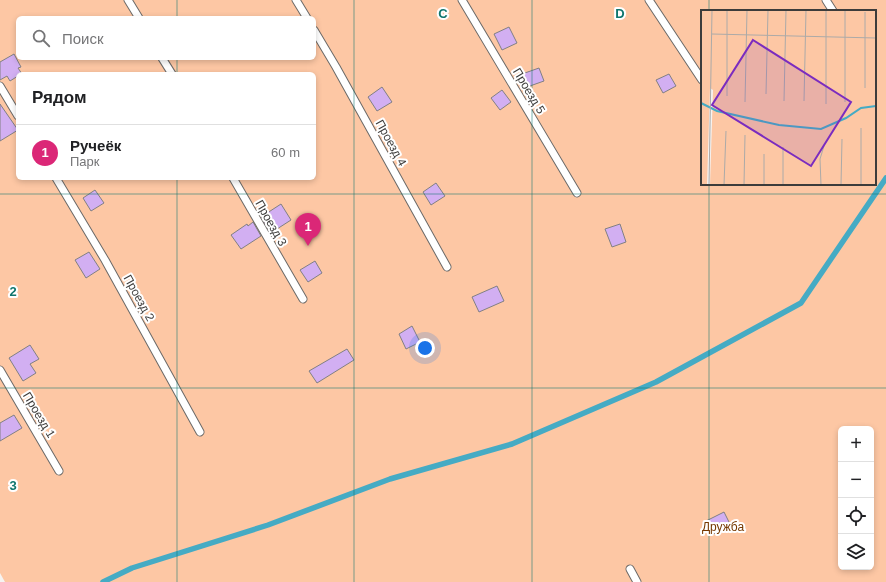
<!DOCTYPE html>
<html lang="ru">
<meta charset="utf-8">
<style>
:root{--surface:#fff;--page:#f6f6f6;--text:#202124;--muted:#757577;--line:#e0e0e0;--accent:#db2777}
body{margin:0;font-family:Helvetica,sans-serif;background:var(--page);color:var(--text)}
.controls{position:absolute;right:12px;bottom:12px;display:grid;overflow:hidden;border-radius:6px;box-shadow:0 2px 6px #0003}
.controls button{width:36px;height:36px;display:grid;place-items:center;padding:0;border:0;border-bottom:1px solid var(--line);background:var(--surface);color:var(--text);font:20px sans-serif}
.you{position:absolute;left:425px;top:348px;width:14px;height:14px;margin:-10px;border:3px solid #fff;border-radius:50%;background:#1a73e8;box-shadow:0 0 0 6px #1a73e833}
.badge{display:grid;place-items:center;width:26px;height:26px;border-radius:50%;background:var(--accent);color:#fff;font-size:13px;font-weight:700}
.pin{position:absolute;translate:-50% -33px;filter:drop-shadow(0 1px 2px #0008)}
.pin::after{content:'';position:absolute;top:21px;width:14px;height:12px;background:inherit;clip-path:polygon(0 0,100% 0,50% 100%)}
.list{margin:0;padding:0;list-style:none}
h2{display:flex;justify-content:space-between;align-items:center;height:52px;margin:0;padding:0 16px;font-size:17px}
h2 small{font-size:13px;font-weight:400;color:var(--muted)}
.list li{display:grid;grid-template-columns:26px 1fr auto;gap:12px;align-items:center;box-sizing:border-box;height:56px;padding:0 16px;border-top:1px solid var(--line)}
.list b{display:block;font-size:15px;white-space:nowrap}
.list p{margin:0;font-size:13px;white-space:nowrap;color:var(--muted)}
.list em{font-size:13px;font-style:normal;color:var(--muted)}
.icon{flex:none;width:22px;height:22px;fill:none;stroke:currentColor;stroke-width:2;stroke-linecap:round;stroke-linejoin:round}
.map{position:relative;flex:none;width:886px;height:582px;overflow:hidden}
.search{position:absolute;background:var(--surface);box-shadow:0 2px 6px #0003;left:16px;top:16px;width:300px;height:44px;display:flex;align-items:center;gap:10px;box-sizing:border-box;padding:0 14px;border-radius:6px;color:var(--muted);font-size:15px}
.panel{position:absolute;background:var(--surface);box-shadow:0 2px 6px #0003;left:16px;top:72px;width:300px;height:108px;border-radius:6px}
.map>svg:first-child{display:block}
.green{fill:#fdc7a4;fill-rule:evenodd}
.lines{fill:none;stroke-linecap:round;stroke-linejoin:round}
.stream{stroke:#45abc4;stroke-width:5.5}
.building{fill:#d2aff2;stroke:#818083}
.service-casing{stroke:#6c6a68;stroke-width:9}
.service{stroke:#fff;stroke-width:7}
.grid{fill:none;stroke:#0f766e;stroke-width:1;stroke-opacity:0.55}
.labels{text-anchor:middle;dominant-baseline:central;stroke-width:4;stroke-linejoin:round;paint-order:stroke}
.street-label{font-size:12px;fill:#3d3c3b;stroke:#fff}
.park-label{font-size:12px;fill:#773a02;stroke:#fff}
.inset-river{fill:none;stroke:#45abc4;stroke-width:2}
.inset-road{fill:none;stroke:#acaaa8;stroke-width:1}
.view{fill:#7b2cbf;fill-opacity:0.15;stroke:#7b2cbf;stroke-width:2}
.inset-edge{fill:none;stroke:#3d3c3b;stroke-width:2}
.grid-label{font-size:13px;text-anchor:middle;font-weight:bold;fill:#0f766e;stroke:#fff;stroke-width:4;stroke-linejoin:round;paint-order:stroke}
</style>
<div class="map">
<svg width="886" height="582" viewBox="0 0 886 582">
<rect width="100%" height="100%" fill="#f6f3f1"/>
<path class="green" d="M0,0H886V582H5L0,573ZM702,11H875V184H702ZM18,18H314V58H18ZM18,74H314V178H18ZM841,429H871V567H841Z"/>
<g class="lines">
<polyline class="stream" points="103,582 132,568 268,525 390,479 512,444 656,382 801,303 886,178"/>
</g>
<g class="building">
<polygon points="509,27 517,43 502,50 494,34"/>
<polygon points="14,54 21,67 18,68 22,74 18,74 18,76 10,81 7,76 0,80 0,62"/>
<polygon points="539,68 544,81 527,87 522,74"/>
<polygon points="669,74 676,86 663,93 656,80"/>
<polygon points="382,87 392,102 377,111 368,97"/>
<polygon points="502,90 511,102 500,110 491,98"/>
<polygon points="0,104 18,130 0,141"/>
<polygon points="436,183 445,196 431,205 423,192"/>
<polygon points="95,190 104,203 91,211 83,198"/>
<polygon points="281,204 291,220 277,229 275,227 269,231 261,217"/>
<polygon points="253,222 261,236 241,249 231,235 247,224 248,226"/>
<polygon points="620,224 626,242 612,247 605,229"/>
<polygon points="89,252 100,269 86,278 75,260"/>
<polygon points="315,261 322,273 308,282 300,270"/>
<polygon points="497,286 504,301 479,312 472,297"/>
<polygon points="412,326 420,342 406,349 399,334"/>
<polygon points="30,345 39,359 30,364 36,373 23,381 9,358"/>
<polygon points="347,349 354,360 317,383 309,371"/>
<polygon points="14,415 22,428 0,441 0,423"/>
<polygon points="724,512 731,526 711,535 704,522"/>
</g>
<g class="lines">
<g class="service-casing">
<g id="service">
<polyline points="128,0 139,18"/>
<polyline points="296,0 307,18"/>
<polyline points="462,0 577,193"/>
<polyline points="649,0 702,80"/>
<polyline points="826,0 833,11"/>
<polyline points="314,30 336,67 447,267"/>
<polyline points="162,58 172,74"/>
<polyline points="0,86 18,116"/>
<polyline points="56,178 105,260 200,432"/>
<polyline points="233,178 303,299"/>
<polyline points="0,370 59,471"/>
<polyline points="630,569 637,582"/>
</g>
</g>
<use href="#service" class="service"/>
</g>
<path class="grid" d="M177,0V18M354,0V582M532,0V582M709,0V11M177,58V74M177,178V582M709,184V582M0,194H886M0,388H886"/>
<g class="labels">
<g class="street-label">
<text transform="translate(529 91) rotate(59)">Проезд 5</text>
<text transform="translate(391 143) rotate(61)">Проезд 4</text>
<text transform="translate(271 223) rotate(60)">Проезд 3</text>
<text transform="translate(139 298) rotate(61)">Проезд 2</text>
<text transform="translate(39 415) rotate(59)">Проезд 1</text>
</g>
<g class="park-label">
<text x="723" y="527">Дружба</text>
</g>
</g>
<g transform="translate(701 10)">
<rect width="175" height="175" fill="#f6f3f1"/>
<path d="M0,0H175V175H9L12,80L9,78L6,175H0Z" fill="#fdc7a4"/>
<path class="inset-river" d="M0,93L16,101L78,115L120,119L145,108L160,98L175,96"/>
<path class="inset-road" d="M125,0V94M11,24L175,28M164,78V2M65,84L67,0M26,86V0M83,91L85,0M103,91L105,0M44,92L46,0M144,92V1M8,175L11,0M23,175L25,121M43,175L44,125M63,175V144M82,175V137M120,175L119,149L123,136M140,175L141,129M160,175V118"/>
<path class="view" d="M52,30L150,92L110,156L11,95Z"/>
<rect width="175" height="175" class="inset-edge"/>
</g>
<g class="grid-label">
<text x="443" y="18">C</text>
<text x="620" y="18">D</text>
<text x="13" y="296">2</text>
<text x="13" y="490">3</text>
</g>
</svg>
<div class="controls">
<button>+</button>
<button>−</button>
<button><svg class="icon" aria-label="locate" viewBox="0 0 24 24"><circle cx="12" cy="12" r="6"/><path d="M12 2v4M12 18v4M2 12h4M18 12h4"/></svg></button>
<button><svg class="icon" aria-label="layers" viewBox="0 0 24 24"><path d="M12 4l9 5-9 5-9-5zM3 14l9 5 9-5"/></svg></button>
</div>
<div class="you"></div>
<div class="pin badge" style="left:308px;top:246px">1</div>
<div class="search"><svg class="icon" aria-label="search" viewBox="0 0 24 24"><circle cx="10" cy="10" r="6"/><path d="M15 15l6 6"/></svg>Поиск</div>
<section class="panel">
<h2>Рядом<small></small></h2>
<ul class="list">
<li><span class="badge">1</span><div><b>Ручеёк</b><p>Парк</p></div><em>60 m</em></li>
</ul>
</section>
</div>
